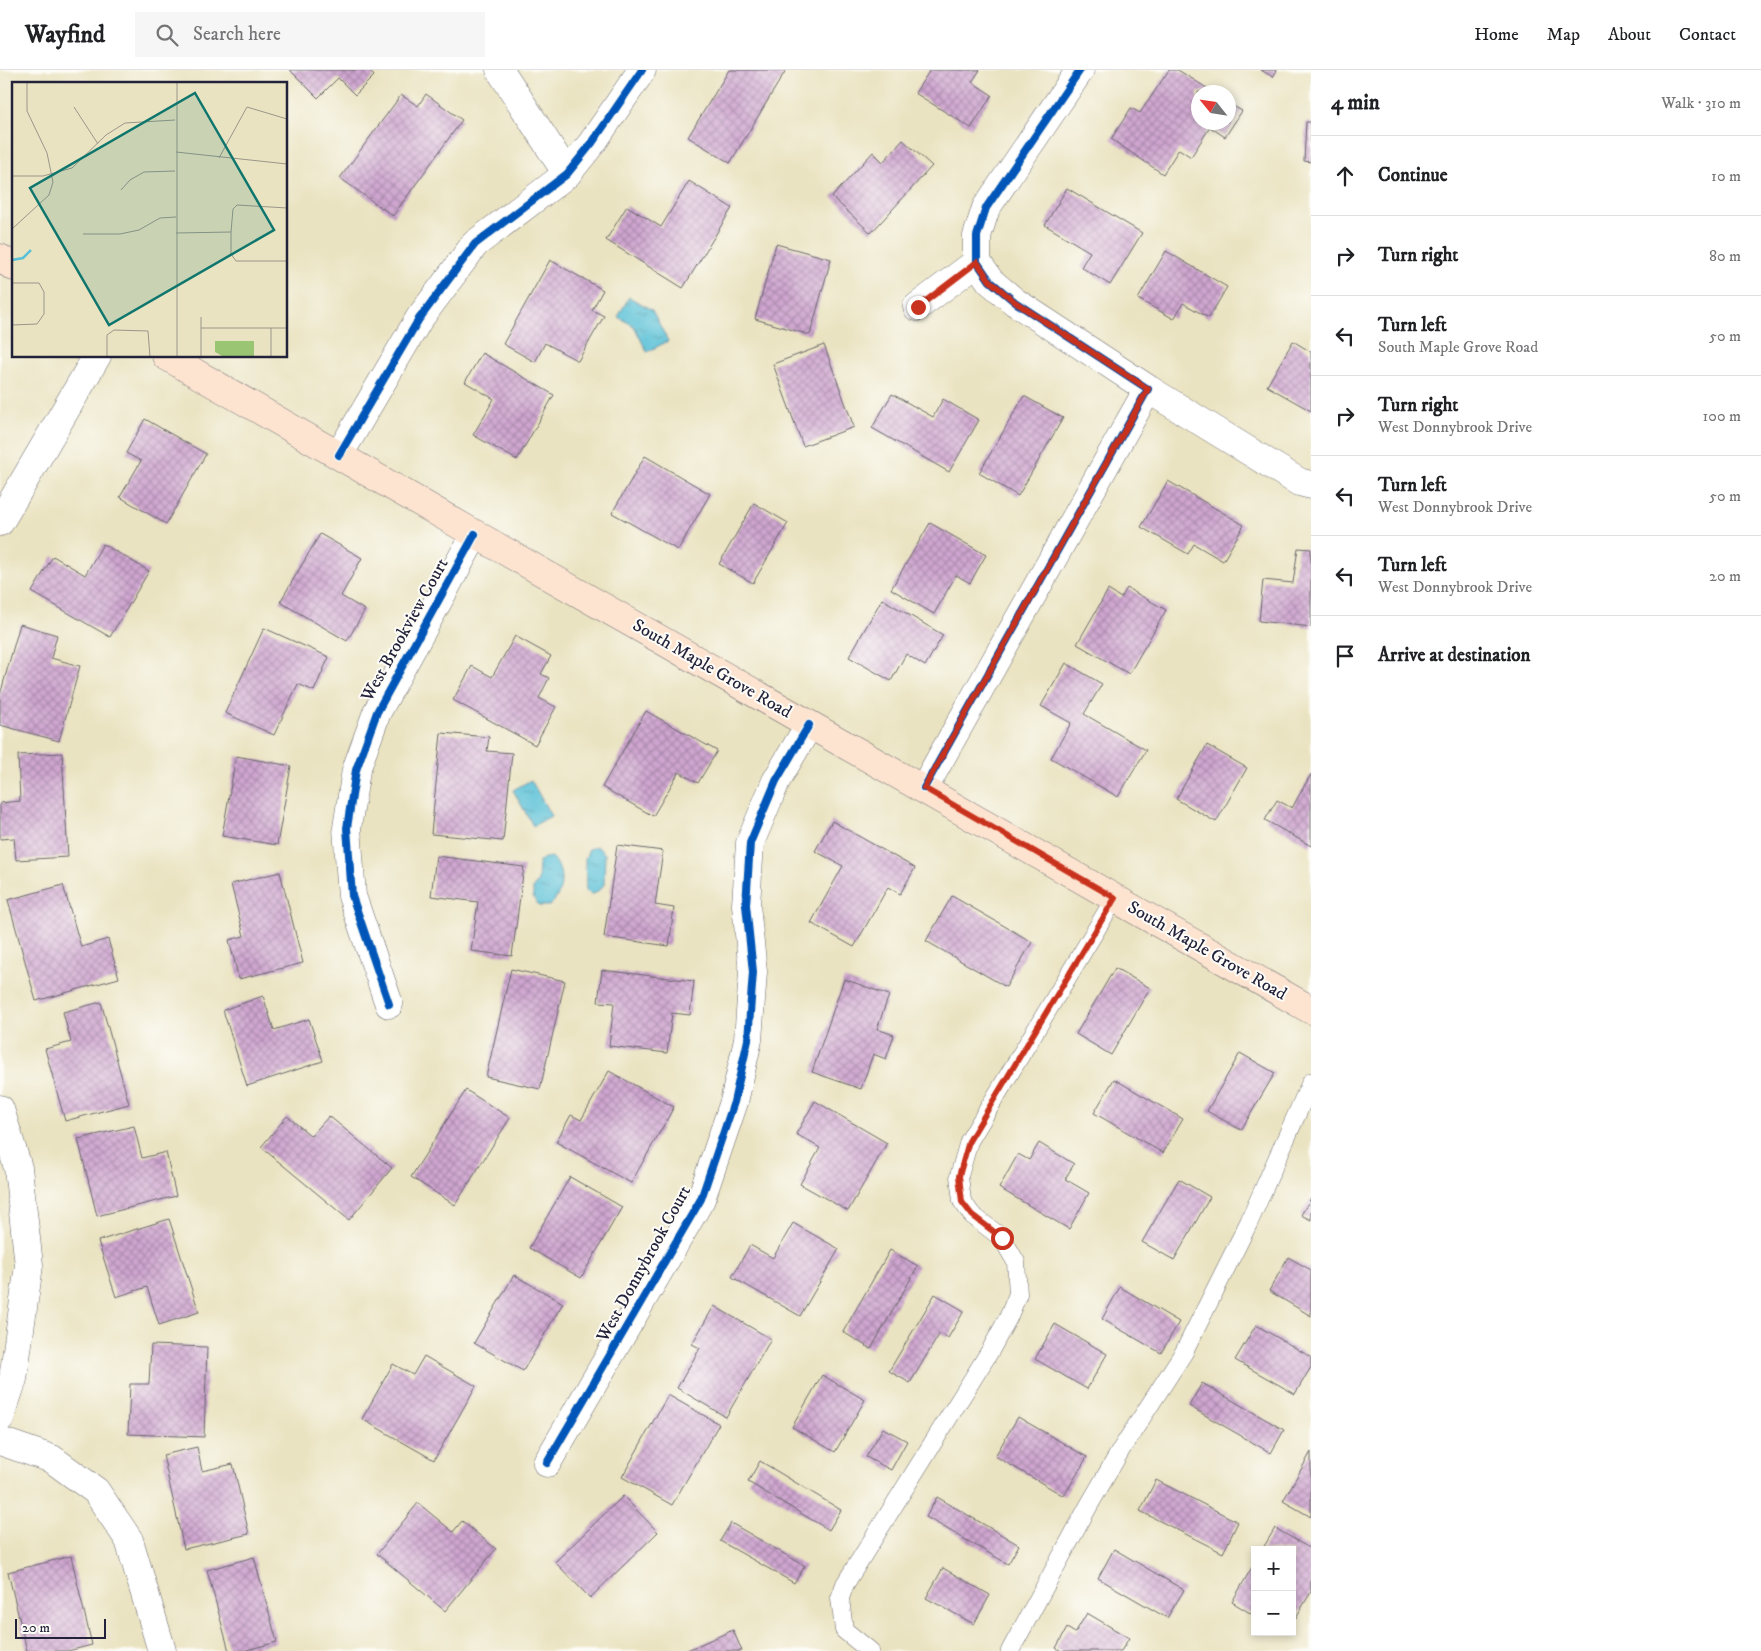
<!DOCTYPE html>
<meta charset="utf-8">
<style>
:root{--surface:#fff;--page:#f6f6f6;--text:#202124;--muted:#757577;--line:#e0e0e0}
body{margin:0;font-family:"IM FELL DW Pica",serif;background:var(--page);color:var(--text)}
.controls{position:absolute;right:15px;bottom:15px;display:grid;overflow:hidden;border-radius:0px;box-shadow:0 2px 8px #0003}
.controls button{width:45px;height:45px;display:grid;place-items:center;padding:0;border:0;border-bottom:1px solid var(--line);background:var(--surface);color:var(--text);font:25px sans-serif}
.compass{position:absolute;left:1191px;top:15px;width:45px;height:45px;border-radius:50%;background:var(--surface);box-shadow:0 2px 8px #0003;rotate:300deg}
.scale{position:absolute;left:15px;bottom:12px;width:91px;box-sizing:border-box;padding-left:5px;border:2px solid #22223b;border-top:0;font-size:14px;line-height:18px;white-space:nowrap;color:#22223b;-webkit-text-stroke:4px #fdfcf7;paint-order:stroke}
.stop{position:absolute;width:15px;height:15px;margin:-11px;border:4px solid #c8321e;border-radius:50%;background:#fff}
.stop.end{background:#c8321e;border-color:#fff;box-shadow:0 1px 5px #0008}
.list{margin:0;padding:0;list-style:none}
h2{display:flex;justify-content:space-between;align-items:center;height:65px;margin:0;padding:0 20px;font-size:21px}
h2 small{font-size:16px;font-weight:400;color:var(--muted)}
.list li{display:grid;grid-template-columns:32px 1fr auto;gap:15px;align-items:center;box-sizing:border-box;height:80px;padding:0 20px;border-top:1px solid var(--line)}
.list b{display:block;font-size:19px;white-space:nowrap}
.list p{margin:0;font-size:16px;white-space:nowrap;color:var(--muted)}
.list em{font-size:16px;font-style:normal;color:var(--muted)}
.icon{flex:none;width:28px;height:28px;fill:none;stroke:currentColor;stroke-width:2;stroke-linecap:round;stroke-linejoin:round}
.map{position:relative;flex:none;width:1311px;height:1581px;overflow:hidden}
header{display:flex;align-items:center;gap:30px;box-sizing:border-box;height:70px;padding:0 25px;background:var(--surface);border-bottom:1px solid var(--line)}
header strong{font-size:24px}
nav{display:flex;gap:28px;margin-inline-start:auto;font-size:18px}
.search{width:350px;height:45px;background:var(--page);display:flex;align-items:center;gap:12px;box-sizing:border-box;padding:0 18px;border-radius:0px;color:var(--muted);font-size:19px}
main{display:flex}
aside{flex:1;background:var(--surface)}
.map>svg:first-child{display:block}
.water{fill:url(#water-ripples);stroke:#3e7289}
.building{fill:url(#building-cross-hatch)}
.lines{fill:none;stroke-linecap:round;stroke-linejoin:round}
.service-casing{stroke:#68666a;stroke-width:19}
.minor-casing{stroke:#68666a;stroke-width:29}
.secondary-casing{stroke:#68666a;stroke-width:29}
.service{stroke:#fff;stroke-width:18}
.minor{stroke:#fff;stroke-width:28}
.secondary{stroke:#fde4d1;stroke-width:28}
.cycleway-casing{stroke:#fdfcf7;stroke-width:11}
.cycleway{stroke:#0057b8;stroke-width:8}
.route{stroke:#c8321e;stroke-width:6}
.labels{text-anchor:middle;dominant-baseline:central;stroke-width:4;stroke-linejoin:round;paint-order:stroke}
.street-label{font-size:18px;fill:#22223b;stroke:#fdfcf7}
.inset-river{fill:none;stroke:#5ac1d7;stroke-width:2.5}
.inset-road{fill:none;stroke:#9a968b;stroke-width:1}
.view{fill:#0f766e;fill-opacity:0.15;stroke:#0f766e;stroke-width:2.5}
.inset-edge{fill:none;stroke:#22223b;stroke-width:2.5}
</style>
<header>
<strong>Wayfind</strong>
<div class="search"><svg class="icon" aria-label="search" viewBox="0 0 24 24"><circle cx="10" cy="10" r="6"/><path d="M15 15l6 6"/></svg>Search here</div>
<nav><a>Home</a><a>Map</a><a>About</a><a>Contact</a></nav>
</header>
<main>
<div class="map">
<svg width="1311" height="1581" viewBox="0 0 1311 1581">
<defs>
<pattern id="water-ripples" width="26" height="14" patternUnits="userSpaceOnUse" patternTransform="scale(1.25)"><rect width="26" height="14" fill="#5ac1d7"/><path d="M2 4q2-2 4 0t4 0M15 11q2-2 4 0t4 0" fill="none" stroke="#4a9cb0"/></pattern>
<pattern id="building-cross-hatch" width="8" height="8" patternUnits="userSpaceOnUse" patternTransform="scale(1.25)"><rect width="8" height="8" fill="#cfa6d0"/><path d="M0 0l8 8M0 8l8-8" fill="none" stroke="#a887aa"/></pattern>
</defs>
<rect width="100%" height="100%" fill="#fdfcf7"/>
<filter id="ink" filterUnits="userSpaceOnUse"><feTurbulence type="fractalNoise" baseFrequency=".02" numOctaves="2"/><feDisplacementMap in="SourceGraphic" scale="10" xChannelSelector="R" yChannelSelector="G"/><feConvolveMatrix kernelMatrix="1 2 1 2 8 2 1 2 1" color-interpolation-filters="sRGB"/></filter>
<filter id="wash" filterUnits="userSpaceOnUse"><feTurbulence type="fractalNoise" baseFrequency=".0096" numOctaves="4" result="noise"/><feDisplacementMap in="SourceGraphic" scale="20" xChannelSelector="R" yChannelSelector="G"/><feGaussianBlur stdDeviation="1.12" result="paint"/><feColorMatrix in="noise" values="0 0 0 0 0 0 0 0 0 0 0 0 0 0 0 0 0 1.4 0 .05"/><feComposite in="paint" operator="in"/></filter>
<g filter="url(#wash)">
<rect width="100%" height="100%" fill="#eae3c1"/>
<g class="water">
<polygon points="629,227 652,240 668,271 647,282 634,256 618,247"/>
<polygon points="531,710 551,746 533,756 513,720"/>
<polygon points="597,776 605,784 604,815 596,823 591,824 586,821 585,789 589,779"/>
<path d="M552,787C565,800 564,825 549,836H539L533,827V818L538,811L539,792L544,788Z"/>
</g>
<g id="blocks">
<g class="building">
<polygon points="290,0 369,0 374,6 355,25 338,8 318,28"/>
<polygon points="729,0 786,0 730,93 688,67"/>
<polygon points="930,0 980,0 972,12 992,25 971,58 915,23"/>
<polygon points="1169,0 1178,0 1213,22 1198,22 1198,52 1228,52 1228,33 1242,41 1225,67 1210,57 1191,87 1179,79 1163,104 1111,69 1131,38 1140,43"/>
<polygon points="1261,0 1277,0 1273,7"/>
<polygon points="426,24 462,50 393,146 340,108 401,25 418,36"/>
<polygon points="1306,52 1311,52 1311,92 1304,91"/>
<polygon points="903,70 932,96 871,163 832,127 873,82 883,92"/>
<polygon points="689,111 732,138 683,218 606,170 627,136 661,157"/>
<polygon points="1067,118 1142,163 1110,215 1081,197 1090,182 1045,155"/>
<polygon points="776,174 831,189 810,265 755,249"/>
<polygon points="1166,181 1227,217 1209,248 1183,233 1174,249 1138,229"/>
<polygon points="550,190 603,220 592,240 604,246 578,291 545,273 535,292 503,274"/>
<polygon points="1293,271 1311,282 1311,341 1267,316"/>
<polygon points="824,275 854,357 803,376 773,294"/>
<polygon points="482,283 554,325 517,390 473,365 494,329 465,312"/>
<polygon points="892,324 933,347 943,329 979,350 949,402 872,358"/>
<polygon points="1024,326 1063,348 1018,426 979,403"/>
<polygon points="145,349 206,384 166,454 120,427 141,391 126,383"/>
<polygon points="645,386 710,424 678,480 612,443"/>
<polygon points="1168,411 1244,455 1223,491 1194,474 1188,484 1141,457"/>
<polygon points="754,433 788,453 753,513 719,494"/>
<polygon points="930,453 986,485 970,513 956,505 934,544 891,519"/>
<polygon points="320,464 362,488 341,526 365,540 347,571 280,532"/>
<polygon points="103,474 149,501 110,567 32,522 53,486 85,505"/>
<polygon points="1298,478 1311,479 1311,557 1259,551 1263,510 1293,513"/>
<polygon points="1127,518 1166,540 1129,604 1077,574 1108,520 1121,528"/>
<polygon points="882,529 943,565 925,596 906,584 891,611 849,587"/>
<polygon points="20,554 57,565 51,588 80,596 59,671 0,655 0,625"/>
<polygon points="264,558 329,587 314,621 298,614 274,665 225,643"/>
<polygon points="515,566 551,586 541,604 549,608 539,628 556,637 535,675 453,630 472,596 492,607"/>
<polygon points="1066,593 1102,614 1084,644 1146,680 1118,727 1051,688 1071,653 1041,636"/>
<polygon points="646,641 717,681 698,713 679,702 653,746 602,717"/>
<polygon points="441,663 489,667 487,681 512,683 503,771 431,764"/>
<polygon points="1207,675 1247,698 1216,752 1176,729"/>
<polygon points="62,683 68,787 16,790 14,768 0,769 0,733 20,731 18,685"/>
<polygon points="236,686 291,696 277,775 222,766"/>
<polygon points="1311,704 1311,776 1265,750 1277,730 1292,738"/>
<polygon points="832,751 915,798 900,824 888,817 854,877 811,853 843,796 815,781"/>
<polygon points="617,775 663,781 655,835 674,838 669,876 604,867"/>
<polygon points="436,786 524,797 512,886 471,881 478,832 431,826"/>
<polygon points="280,802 303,893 239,909 229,870 244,866 231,814"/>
<polygon points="63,815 81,877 108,869 119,908 36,931 8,830"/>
<polygon points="952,826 1032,872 1006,917 926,871"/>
<polygon points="1115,898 1150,918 1111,985 1076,964"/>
<polygon points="511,899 565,911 540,1019 486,1007"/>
<polygon points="602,900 694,911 690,945 672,943 667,983 609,976 614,933 598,932"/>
<polygon points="844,909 889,925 877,959 894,965 886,989 873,984 861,1019 812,1002"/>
<polygon points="263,926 274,960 309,949 323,991 247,1016 223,940"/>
<polygon points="101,932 129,1034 65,1051 45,979 71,972 63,942"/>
<polygon points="1240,983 1275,1003 1241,1060 1207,1041"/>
<polygon points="609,1001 674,1037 631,1113 556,1072 571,1045 581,1050"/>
<polygon points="1114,1009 1183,1049 1163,1083 1094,1043"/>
<polygon points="466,1020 510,1048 455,1135 411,1107"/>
<polygon points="815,1031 887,1073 848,1141 800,1114 820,1078 796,1064"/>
<polygon points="287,1046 311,1066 329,1046 392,1098 349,1150 261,1077"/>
<polygon points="134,1056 142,1088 166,1082 176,1126 97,1146 78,1069"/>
<polygon points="1039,1073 1074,1094 1065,1109 1089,1123 1069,1159 999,1118 1018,1084 1029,1090"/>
<polygon points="570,1107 622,1137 581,1208 529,1178"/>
<polygon points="1179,1109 1210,1127 1174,1190 1142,1172"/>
<polygon points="1311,1128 1311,1150 1301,1145"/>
<polygon points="169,1149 199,1242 159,1255 147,1217 116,1227 98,1171"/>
<polygon points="793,1153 839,1179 800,1246 732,1207 750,1175 773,1188"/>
<polygon points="890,1180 918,1196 871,1279 843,1262"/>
<polygon points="1288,1187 1311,1200 1311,1246 1269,1221"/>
<polygon points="514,1205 563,1233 523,1301 474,1273"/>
<polygon points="1120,1217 1179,1252 1161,1283 1102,1249"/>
<polygon points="935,1224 964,1241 948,1268 940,1263 910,1313 889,1301"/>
<polygon points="714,1236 771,1269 726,1347 677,1318 700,1278 692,1274"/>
<polygon points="1055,1254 1107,1284 1087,1319 1035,1289"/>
<polygon points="1256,1255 1311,1287 1311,1297 1295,1324 1235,1290"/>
<polygon points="151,1275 207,1277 204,1367 128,1364 130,1314 149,1314"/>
<polygon points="424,1286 476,1316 434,1390 362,1349 393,1294 413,1305"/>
<polygon points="822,1305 865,1330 835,1382 792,1357"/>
<polygon points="1202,1313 1284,1360 1271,1383 1189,1336"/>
<polygon points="668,1325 719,1354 672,1435 622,1407"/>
<polygon points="1018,1347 1087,1387 1064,1426 995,1386"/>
<polygon points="883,1358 907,1371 891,1400 866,1387"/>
<polygon points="197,1377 202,1401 233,1394 249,1464 184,1479 163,1385"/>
<polygon points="1311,1382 1311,1447 1283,1431"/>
<polygon points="760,1391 841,1440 829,1460 748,1412"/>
<polygon points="1156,1410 1238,1452 1223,1483 1140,1441"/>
<polygon points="623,1426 658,1462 590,1528 555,1492"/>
<polygon points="937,1427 1019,1475 1008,1494 926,1447"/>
<polygon points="418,1433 453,1462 462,1451 496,1479 445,1541 377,1484"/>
<polygon points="731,1453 805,1496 794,1513 720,1471"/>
<polygon points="1275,1458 1311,1479 1311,1522 1292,1554 1292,1480 1262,1480"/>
<polygon points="1114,1479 1184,1520 1167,1548 1098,1508"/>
<polygon points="71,1486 92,1575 68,1581 27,1581 8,1502"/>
<polygon points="254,1487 277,1572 243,1581 229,1581 207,1500"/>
<polygon points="1255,1492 1255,1546 1232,1532"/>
<polygon points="943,1498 990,1525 974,1554 926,1528"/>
<polygon points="1087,1543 1129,1568 1121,1581 1061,1581 1056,1578 1067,1558 1075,1563"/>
<polygon points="733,1560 742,1581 685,1581"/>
</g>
</g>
</g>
<g filter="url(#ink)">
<use href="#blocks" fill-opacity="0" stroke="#68666a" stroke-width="1"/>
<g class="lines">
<g class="service-casing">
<g id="service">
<polyline points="870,1581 844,1560 840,1528 845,1514 990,1281 1008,1248 1018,1224 1016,1192 1002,1168 972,1145 962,1131 959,1106 969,1071 1115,828"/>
<polyline points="1010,1581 1088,1437 1122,1378 1184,1282 1249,1152 1311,1012"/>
</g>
</g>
<g class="minor-casing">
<g id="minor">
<polyline points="500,0 567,104"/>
<polyline points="917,237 977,192"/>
<polyline points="1148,319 1299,412 1311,415"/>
<polyline points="339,385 419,249 475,174 567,104 592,73 642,0"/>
<polyline points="0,452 97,286"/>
<polyline points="924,718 1148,319 1015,232 990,211 977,192 977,166 986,138 1080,0"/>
<polyline points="389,934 352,826 347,758 356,700 377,642 475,464"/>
<polyline points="0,1039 18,1098 29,1195 13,1309 0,1348"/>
<polyline points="0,1371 52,1389 96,1421 129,1470 162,1581"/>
<polyline points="547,1393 701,1129 734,1032 748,970 753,902 746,835 750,773 776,711 809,655"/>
</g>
</g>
<g class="secondary-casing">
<g id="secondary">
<polyline points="0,188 14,197"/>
<polyline points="166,286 475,464 1311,940"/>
</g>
</g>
<use href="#service" class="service"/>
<use href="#minor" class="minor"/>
<use href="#secondary" class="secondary"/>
<g class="cycleway-casing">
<g id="cycleway">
<polyline points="339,385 419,249 475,174 567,104 592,73 642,0"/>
<polyline points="924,718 1148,319 1015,232 990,211 977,192 977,166 986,138 1080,0"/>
<polyline points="389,934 352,826 347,758 356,700 377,642 475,464"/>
<polyline points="547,1393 701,1129 734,1032 748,970 753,902 746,835 750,773 776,711 809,655"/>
</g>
</g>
<use href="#cycleway" class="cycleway"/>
</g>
</g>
<g class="lines" filter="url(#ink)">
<polyline class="route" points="918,237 977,192 990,211 1015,232 1148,319 924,718 1115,828 969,1071 959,1106 962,1132 972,1145 1002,1168"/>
</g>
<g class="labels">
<g class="street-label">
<text transform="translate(405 560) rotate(-61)">West Brookview Court</text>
<text transform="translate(712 599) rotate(30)">South Maple Grove Road</text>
<text transform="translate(1207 881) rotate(30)">South Maple Grove Road</text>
<text transform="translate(644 1194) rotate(-61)">West Donnybrook Court</text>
</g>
</g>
<g transform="translate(12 12)">
<rect width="275" height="275" fill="#eae3c1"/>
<path d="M203,259H242V274L212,275L203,270Z" fill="#9ac572"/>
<path class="inset-river" d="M0,178L11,176L19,168"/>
<path class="inset-road" d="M62,25L86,62M164,70L275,82M207,76L235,25L275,37M0,94H31L60,86L94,53L113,41L163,38M109,108L118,98L132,90L163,89M0,147L37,113L41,100L35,71L15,29V0M219,150V172L224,179H275M164,151L219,150L221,127L225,123L275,126M71,152H108L127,148L148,136L164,135M0,201H27L32,210V232L25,242L0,243M189,235V275M189,246H275M95,275V253L102,248L136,249L138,275M165,275V0M259,275V246"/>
<path class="view" d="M183,11L262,148L97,243L18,106Z"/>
<rect width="275" height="275" class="inset-edge"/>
</g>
</svg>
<div class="controls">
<button>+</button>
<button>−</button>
</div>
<svg class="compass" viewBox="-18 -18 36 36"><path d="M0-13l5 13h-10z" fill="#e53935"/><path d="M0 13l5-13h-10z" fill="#757577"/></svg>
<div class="scale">20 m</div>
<div class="stop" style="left:1002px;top:1168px"></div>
<div class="stop end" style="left:918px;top:237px"></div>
</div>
<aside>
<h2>4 min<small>Walk · 310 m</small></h2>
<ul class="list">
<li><svg class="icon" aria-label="ahead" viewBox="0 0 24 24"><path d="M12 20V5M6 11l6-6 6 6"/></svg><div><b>Continue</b></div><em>10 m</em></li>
<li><svg class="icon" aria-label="right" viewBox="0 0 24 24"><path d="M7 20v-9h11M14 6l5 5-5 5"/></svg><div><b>Turn right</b></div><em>80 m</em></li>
<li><svg class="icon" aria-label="left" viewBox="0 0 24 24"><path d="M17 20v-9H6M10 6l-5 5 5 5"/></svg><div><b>Turn left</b><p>South Maple Grove Road</p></div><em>50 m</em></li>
<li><svg class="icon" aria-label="right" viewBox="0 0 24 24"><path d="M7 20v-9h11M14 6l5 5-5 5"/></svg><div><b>Turn right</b><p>West Donnybrook Drive</p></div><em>100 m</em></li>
<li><svg class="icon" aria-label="left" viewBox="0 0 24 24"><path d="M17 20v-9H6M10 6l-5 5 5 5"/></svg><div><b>Turn left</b><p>West Donnybrook Drive</p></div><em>50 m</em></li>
<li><svg class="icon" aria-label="left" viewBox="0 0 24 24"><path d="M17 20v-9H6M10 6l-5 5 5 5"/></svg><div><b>Turn left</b><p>West Donnybrook Drive</p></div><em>20 m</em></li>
<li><svg class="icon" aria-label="arrive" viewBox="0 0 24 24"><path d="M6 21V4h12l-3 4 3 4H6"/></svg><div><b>Arrive at destination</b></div></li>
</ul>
</aside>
</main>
